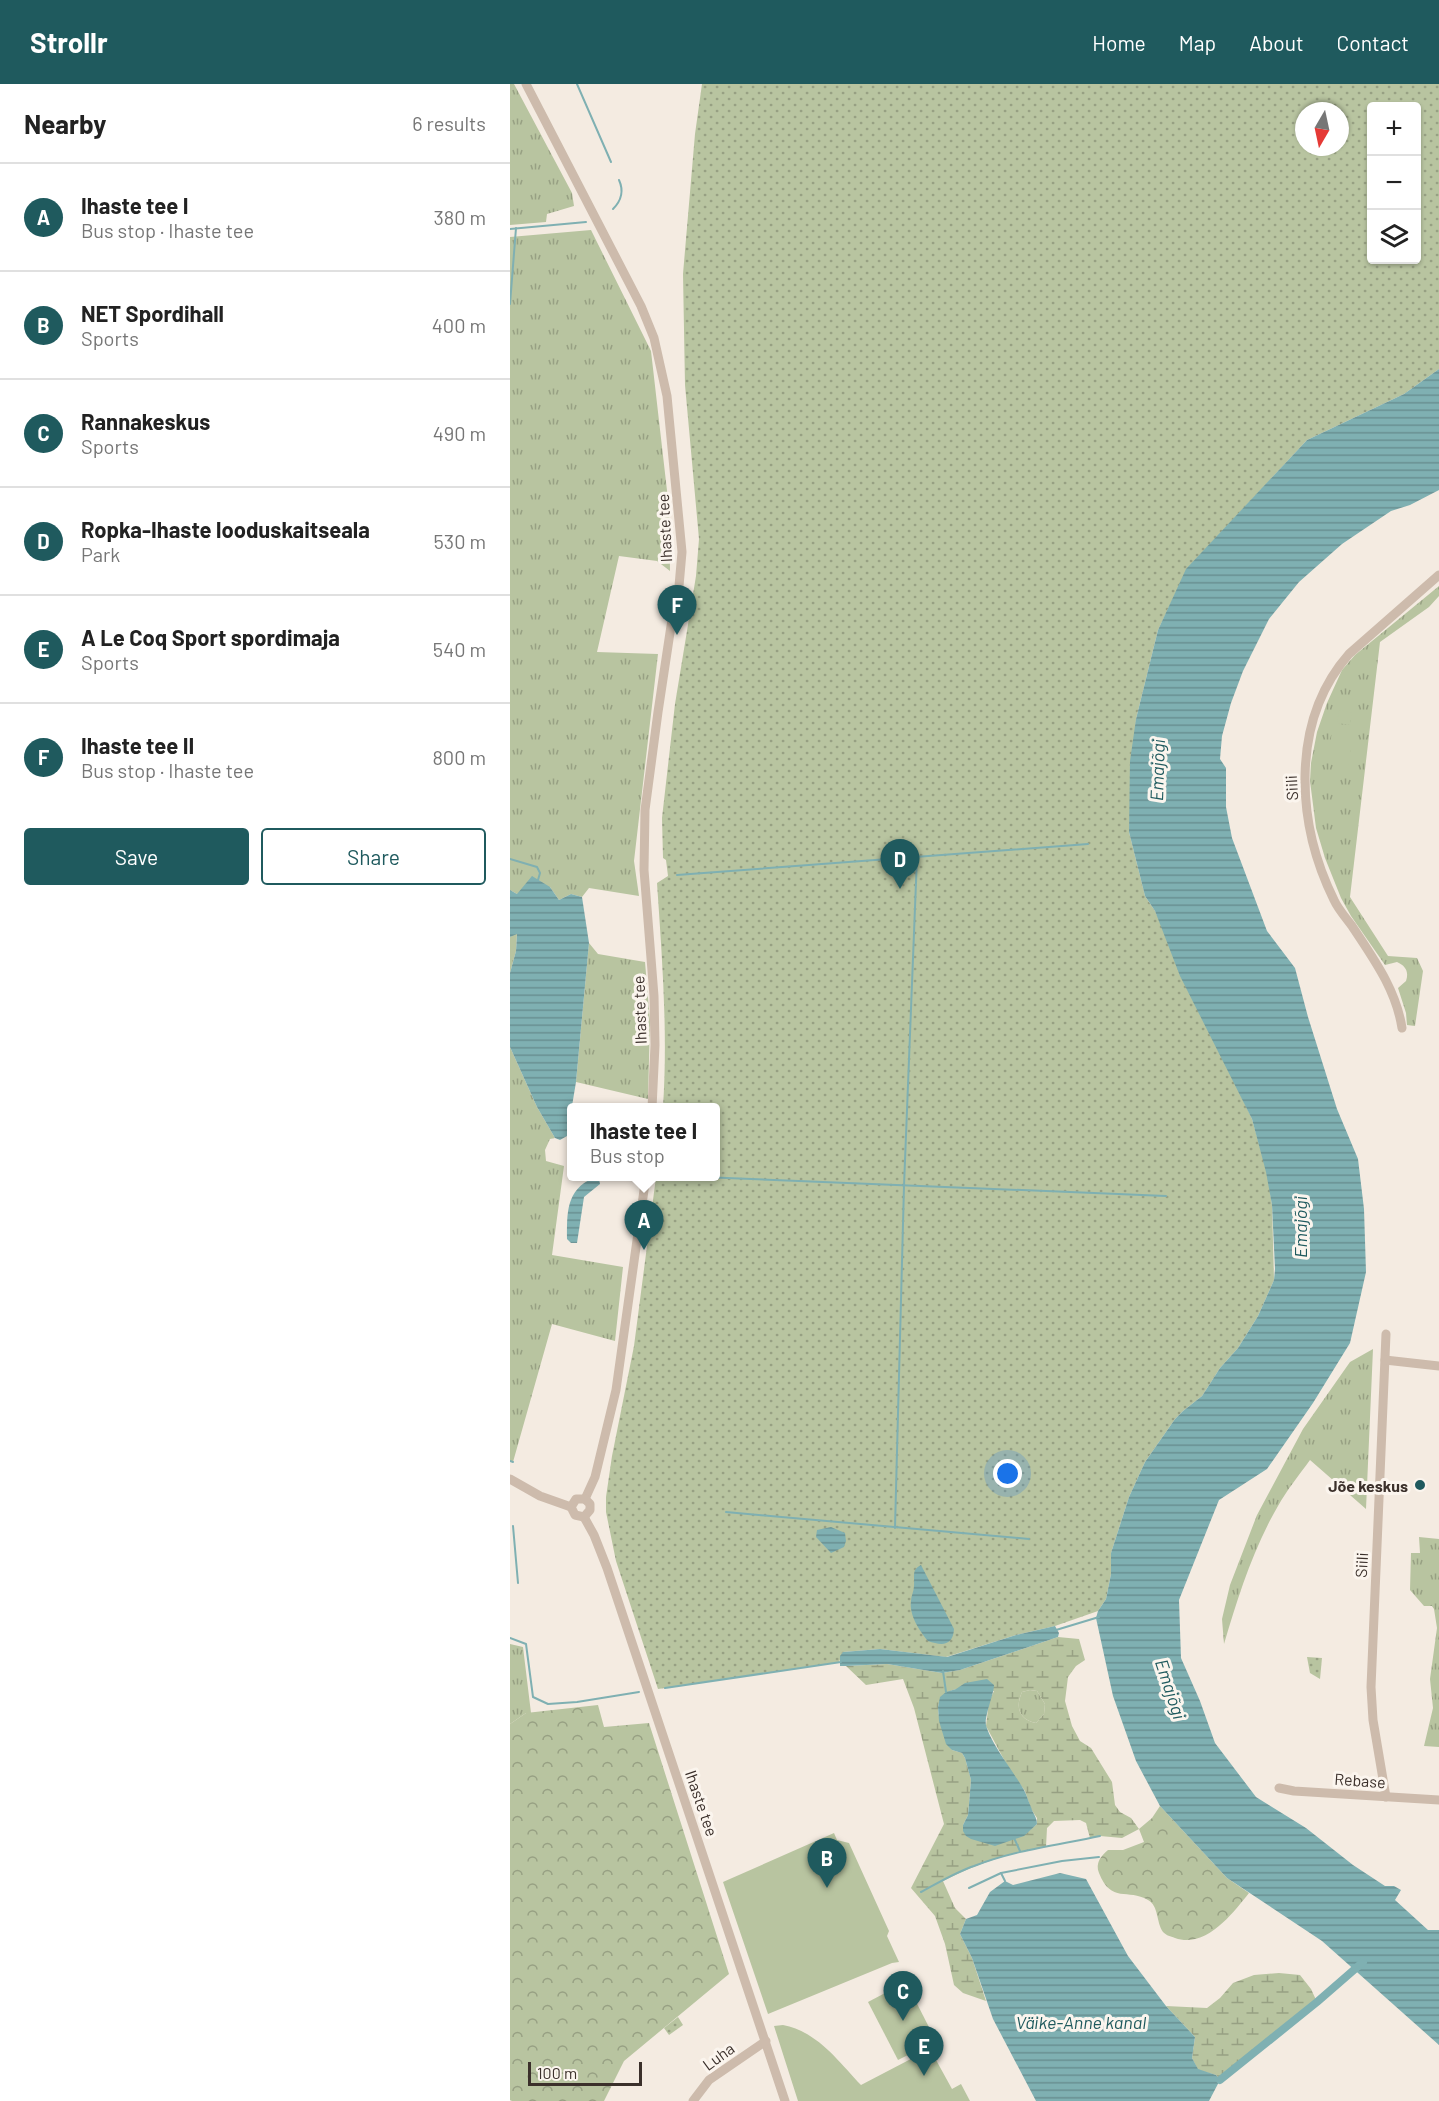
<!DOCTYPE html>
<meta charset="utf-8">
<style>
:root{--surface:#fff;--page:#f6f6f6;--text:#222;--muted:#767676;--line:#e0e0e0;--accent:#1f5a5e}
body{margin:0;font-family:Barlow,sans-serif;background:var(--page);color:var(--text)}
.controls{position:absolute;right:18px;top:18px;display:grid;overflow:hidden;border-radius:6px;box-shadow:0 2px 4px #0004}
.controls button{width:54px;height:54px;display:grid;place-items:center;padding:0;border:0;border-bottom:2px solid var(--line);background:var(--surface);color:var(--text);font:30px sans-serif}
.compass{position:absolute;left:785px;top:18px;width:54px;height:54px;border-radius:50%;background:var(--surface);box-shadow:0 2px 4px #0004;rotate:189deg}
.scale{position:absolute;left:18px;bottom:15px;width:114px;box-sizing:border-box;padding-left:6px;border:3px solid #3b302b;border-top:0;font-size:16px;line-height:21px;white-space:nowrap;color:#3b302b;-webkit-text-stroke:4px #fbf5ee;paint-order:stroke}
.you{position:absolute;left:498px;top:1390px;width:21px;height:21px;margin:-15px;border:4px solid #fff;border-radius:50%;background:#1a73e8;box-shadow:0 0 0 9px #1a73e833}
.badge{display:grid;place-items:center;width:39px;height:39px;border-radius:50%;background:var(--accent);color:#fff;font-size:20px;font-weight:700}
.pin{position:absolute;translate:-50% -50px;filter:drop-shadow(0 2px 3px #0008)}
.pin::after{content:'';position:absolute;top:32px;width:21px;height:18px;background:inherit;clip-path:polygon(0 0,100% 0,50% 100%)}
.popup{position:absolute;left:57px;top:1019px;width:153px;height:78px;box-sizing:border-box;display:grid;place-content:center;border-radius:6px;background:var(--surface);filter:drop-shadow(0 2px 4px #0005);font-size:20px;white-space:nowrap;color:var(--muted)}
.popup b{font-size:22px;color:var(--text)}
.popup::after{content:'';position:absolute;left:50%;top:100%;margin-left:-12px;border:12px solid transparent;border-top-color:var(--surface)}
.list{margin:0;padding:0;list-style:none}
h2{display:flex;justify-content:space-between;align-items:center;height:78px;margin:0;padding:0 24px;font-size:26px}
h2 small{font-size:20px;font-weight:400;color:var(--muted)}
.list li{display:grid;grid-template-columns:39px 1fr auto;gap:18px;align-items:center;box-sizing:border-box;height:108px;padding:0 24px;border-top:2px solid var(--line)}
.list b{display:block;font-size:22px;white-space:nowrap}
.list p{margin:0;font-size:20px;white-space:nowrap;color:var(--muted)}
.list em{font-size:20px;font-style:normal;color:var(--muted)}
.actions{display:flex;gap:12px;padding:18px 24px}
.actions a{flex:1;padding:14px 0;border:2px solid var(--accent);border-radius:6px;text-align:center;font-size:21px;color:var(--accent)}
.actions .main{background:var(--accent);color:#fff}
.icon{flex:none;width:33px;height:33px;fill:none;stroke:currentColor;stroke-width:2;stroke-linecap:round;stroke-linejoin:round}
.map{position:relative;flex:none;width:929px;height:2017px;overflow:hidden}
header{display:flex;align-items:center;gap:36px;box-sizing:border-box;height:84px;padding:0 30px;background:var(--accent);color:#fff}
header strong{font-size:28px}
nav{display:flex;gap:33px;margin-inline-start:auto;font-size:21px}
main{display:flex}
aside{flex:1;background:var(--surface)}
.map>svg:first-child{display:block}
.grass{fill:url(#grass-tufts)}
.forest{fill:url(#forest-crowns)}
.wetland{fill:url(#wetland-marsh);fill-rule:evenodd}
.park{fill:url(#park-dots);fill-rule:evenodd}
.pitch{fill:#b8c4a0}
.water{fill:url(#water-rules)}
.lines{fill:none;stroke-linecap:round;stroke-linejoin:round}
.stream{stroke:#7fb0b2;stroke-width:2}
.canal{stroke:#7fb0b2;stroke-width:8}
.minor{stroke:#cdbbac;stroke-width:9}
.poi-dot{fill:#1f5a5e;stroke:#fbf5ee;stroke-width:2}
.labels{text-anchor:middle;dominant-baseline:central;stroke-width:6;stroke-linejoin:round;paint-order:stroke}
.street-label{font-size:16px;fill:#3b302b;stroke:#fbf5ee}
.poi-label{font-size:16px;font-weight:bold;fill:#3b302b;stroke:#fbf5ee;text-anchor:end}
.water-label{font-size:18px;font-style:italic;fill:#1f5a5e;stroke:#fbf5ee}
</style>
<header>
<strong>Strollr</strong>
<nav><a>Home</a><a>Map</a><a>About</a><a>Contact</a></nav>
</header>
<main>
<aside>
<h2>Nearby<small>6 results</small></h2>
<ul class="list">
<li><span class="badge">A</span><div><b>Ihaste tee I</b><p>Bus stop · Ihaste tee</p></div><em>380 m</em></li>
<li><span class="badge">B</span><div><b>NET Spordihall</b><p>Sports</p></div><em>400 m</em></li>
<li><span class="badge">C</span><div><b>Rannakeskus</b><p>Sports</p></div><em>490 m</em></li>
<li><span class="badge">D</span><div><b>Ropka-Ihaste looduskaitseala</b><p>Park</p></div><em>530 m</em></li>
<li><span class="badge">E</span><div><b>A Le Coq Sport spordimaja</b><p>Sports</p></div><em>540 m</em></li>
<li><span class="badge">F</span><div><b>Ihaste tee II</b><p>Bus stop · Ihaste tee</p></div><em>800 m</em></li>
</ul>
<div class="actions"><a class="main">Save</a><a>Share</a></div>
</aside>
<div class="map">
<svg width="929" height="2017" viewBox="0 0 929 2017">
<defs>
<pattern id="grass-tufts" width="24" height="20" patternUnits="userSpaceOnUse" patternTransform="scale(1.5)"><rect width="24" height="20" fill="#b8c4a0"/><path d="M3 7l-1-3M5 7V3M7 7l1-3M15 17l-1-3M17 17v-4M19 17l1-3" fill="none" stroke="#97a083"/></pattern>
<pattern id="forest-crowns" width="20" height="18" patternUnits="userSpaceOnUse" patternTransform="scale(1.5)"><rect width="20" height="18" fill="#b8c4a0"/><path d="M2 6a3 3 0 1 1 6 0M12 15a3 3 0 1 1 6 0" fill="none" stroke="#97a083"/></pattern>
<pattern id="wetland-marsh" width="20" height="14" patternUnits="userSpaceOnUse" patternTransform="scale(1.5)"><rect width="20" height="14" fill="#b8c4a0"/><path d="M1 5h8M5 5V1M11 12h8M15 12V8" fill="none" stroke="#97a083"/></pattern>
<pattern id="park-dots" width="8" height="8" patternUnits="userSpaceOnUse" patternTransform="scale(1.5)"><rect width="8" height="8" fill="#b8c4a0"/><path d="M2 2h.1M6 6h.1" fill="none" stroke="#97a083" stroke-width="1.8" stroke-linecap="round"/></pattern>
<pattern id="water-rules" width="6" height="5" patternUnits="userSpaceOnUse" patternTransform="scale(1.5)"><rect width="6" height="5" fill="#7fb0b2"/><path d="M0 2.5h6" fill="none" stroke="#699091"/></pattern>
</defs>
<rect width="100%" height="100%" fill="#f4ebe1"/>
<g class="grass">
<polygon points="0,0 4,0 62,109 64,122 37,130 36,138 0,141"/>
<polygon points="81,146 141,267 159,424 160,487 147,477 109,472 87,568 148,570 124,777 129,812 79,804 72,813 61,810 49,816 40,803 7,810 0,806 0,153"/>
<path d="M929,502V512L919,523L870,558L840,813L878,872L907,874L913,887L905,942L897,941L896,929L888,904L896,897C899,888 896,882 887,878L875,881L841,832L831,814L815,774L806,744L800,697L801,679L807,648L817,619L832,586L845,571Z"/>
<polygon points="7,849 6,867 0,889 0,853"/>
<polygon points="79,859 88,870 135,878 140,937 138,1015 66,998"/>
<polygon points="0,963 27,1023 45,1054 40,1055 35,1066 36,1077 54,1082 42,1171 113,1183 105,1257 42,1240 3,1378 0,1377"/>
<path d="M863,1265L856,1425L800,1376C789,1391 777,1406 768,1422C743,1465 728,1513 714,1560L712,1535L720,1501L747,1431L793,1345L840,1278Z"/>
<polygon points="909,1453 929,1455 929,1663 914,1662 923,1624 920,1595 927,1544 924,1525 922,1522 914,1522 900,1506 901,1469 910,1469"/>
<polygon points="0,1560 13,1563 21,1629 16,1629 0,1640"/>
<path d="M520,1606L527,1607L535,1620L534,1630L526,1639C509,1636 505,1623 512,1608Z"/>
</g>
<g class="forest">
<polygon points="88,1621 94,1643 139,1639 219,1890 114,1977 94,2017 2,2017 0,2016 0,1640 16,1629"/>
<path d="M650,1722L717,1794L739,1809C723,1829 696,1865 665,1854C660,1852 657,1852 653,1848C646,1838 649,1822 638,1816C618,1804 601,1820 589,1789C585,1779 591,1772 598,1766H613L634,1758L629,1745L642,1734Z"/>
</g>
<g class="wetland">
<path d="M548,1553L569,1555L575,1576L566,1582L558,1593L555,1617L562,1642L570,1657L581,1664L602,1698L605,1721L610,1728L621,1734L629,1745L612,1754L590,1752L580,1754L576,1739L570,1736L544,1737L537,1744L536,1763C499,1769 466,1780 433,1797L445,1824L456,1835L450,1850L462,1874L476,1917L453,1909L444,1901L435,1860L425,1832L401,1804L434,1740L404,1624L393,1595L356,1601L336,1582L377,1580L432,1589L450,1586ZM446,1605L484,1607L479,1617L476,1642L499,1685L515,1707L521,1725L527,1734V1740L514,1751L504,1754L453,1741L458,1731L461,1696L455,1674L452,1669L442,1666C433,1645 414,1614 446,1605ZM520,1606L527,1607L535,1620L534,1630L526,1639C509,1636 505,1623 512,1608Z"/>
<polygon points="769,1889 790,1891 801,1905 807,1918 710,1996 706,1991 688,1986 682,1974 685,1953 656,1922 697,1924 710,1914 723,1899 744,1891"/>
</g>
<g class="park">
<path d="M192,0H929V285L894,310L797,356L677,485L648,546L626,635L619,748L635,812L645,827L742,1035L757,1088L762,1121L764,1196L748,1232L728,1264L710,1284L692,1312L673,1327L665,1335L635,1378L619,1413L601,1469V1490L596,1515L588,1527L545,1542L506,1551L436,1573L370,1565L333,1568L329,1578L148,1605L106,1477L96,1428V1413L102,1372L124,1262L146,1093L206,1092V1024L153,1023C158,948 152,874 147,799L158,792L156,776L153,774L152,734L165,620L186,492L189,455L175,301L173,190L185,50ZM862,22H906V176H862ZM794,27H830V63H794Z"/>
<polygon points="797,1573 812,1574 810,1595 800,1589"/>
<polygon points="168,1933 173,1941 159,1951 154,1944"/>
</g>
<g class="pitch">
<polygon points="829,626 842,629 840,641 827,639"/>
<polygon points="822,646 843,649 839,681 818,678"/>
<polygon points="324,1749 327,1756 339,1759 379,1847 377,1852 389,1878 382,1879 258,1930 213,1798"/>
<polygon points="396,1898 426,1957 388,1976 358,1918"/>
<path d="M273,1941C308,1948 328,1977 351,2001L420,1965L442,2005L451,2000L460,2017H288L264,1942Z"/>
</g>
<g class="water">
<polygon points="929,285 929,406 900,421 881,427 832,460 789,498 759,535 733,587 721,619 712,652 710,675 716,684 716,723 722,754 757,847 785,884 798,933 827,1025 848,1075 854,1125 856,1188 840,1259 803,1319 757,1385 709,1416 669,1516 671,1574 690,1617 705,1659 746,1713 796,1744 843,1781 875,1802 884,1802 891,1806 885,1816 918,1846 929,1846 929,1961 812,1857 717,1794 650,1722 626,1677 603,1612 586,1534 588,1527 596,1515 601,1490 601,1469 619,1413 635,1378 665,1335 673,1327 692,1312 710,1284 728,1264 748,1232 764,1196 765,1185 762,1121 756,1088 742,1035 670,892 645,827 635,812 619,748 620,677 626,635 648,546 676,485 797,356 894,310"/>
<polygon points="22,792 40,803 49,816 61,810 72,813 79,859 66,998 57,1052 50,1056 45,1054 27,1023 0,963 0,889 6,867 7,850 0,853 0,806 7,810"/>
<path d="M83,1094L89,1095L90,1100L74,1113L67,1159H61L57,1155C57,1129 56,1106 83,1094Z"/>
<polygon points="321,1443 335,1449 336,1457 334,1463 321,1469 306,1453 307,1446"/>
<path d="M411,1481L444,1545C443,1562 432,1562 418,1557C409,1546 399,1531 401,1517C401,1512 404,1507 404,1502C405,1492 401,1486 411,1481Z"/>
<polygon points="545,1542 549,1549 548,1553 450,1586 432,1589 377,1580 336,1582 330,1582 330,1572 333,1568 370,1565 437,1573 506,1551"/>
<path d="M477,1595L484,1601C484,1610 474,1633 476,1641C481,1660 504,1688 514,1706C517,1711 518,1717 521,1723C523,1730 527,1733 527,1740L514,1752L485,1762L461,1755L456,1752L453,1747V1741L458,1731L461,1696L455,1674L452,1669L442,1666L436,1660L429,1637L428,1623L430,1613L436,1608L446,1605L455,1599Z"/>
<polygon points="550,1789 576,1795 618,1872 656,1922 685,1953 682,1974 688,1985 706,1991 710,1996 699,2017 526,2017 483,1935 462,1874 450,1850 456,1835 467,1831 480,1808 495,1797 503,1801"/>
</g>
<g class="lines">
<g class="stream">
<polyline points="67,0 101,78"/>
<path d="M103,125C112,116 114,107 109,96"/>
<polyline points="0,145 76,138"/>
<polyline points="0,220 6,144"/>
<polyline points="0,775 27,783 30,789 28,796"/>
<polyline points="167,791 578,760"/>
<polyline points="167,1092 656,1112"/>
<polyline points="0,1377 3,1378"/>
<polyline points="216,1428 519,1455"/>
<polyline points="3,1442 8,1499"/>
<polyline points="385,1444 394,1102 407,773"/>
<polyline points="546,1546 589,1533"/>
<polyline points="0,1554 16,1560 23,1613 38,1620 67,1618 129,1608"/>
<polyline points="433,1587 436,1608"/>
<polyline points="155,1604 331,1578"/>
<polyline points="504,1754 510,1767"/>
<polyline points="491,1789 552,1777 589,1773"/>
<polyline points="459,1804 491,1789 495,1797"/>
<path d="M411,1808C428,1799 446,1788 464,1782C505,1766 548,1761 590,1752"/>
</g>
<polyline class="canal" points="710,1996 807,1918 853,1878"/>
<g class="minor">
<polyline points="16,0 131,222 144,254 157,312 172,468 169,502 161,542 148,628 135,726 134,786 144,912 145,961 142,1024"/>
<path d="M892,944C886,905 863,874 842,842C836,834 828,825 824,816C786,739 780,637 839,570L929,491"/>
<polyline points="876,1250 861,1603 863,1636 876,1713"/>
<polyline points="875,1276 929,1282"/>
<polyline points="0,1395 30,1412 61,1423"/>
<polyline points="75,1415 85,1393 106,1306 136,1092"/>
<polyline points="74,1433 84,1451 97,1484 275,2017"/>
<polyline points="74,1433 65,1431 61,1423 66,1415 75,1415"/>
<polyline points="74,1433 80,1426 80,1420 75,1415"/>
<polyline points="769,1704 784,1707 929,1716"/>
<polyline points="183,2017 199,1996 256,1957"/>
</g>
</g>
<circle class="poi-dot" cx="910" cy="1401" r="6"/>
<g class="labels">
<g class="street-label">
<text transform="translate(154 444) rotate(-93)">Ihaste tee</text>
<text transform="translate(781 704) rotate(-93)">Siili</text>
<text transform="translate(129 926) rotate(-92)">Ihaste tee</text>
<text transform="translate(851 1481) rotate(-87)">Siili</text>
<text transform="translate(850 1696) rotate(4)">Rebase</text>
<text transform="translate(192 1719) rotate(71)">Ihaste tee</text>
<text transform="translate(208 1972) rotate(-36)">Luha</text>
</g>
<g class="poi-label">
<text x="898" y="1401">Jõe keskus</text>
</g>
<g class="water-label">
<text transform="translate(647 686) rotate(-88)">Emajõgi</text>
<text transform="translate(790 1143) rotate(-90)">Emajõgi</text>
<text transform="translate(661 1605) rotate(72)">Emajõgi</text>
<text x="571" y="1938">Väike-Anne kanal</text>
</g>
</g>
</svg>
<div class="controls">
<button>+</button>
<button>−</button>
<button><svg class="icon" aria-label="layers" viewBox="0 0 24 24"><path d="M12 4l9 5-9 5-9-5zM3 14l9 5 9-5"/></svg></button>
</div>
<svg class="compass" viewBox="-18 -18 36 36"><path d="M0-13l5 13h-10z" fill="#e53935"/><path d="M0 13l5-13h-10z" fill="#767676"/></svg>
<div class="scale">100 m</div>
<div class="you"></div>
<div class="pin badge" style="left:134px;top:1166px">A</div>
<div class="popup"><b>Ihaste tee I</b>Bus stop</div>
<div class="pin badge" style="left:317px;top:1804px">B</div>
<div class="pin badge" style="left:393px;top:1937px">C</div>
<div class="pin badge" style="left:390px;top:805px">D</div>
<div class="pin badge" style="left:414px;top:1992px">E</div>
<div class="pin badge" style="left:167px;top:551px">F</div>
</div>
</main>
